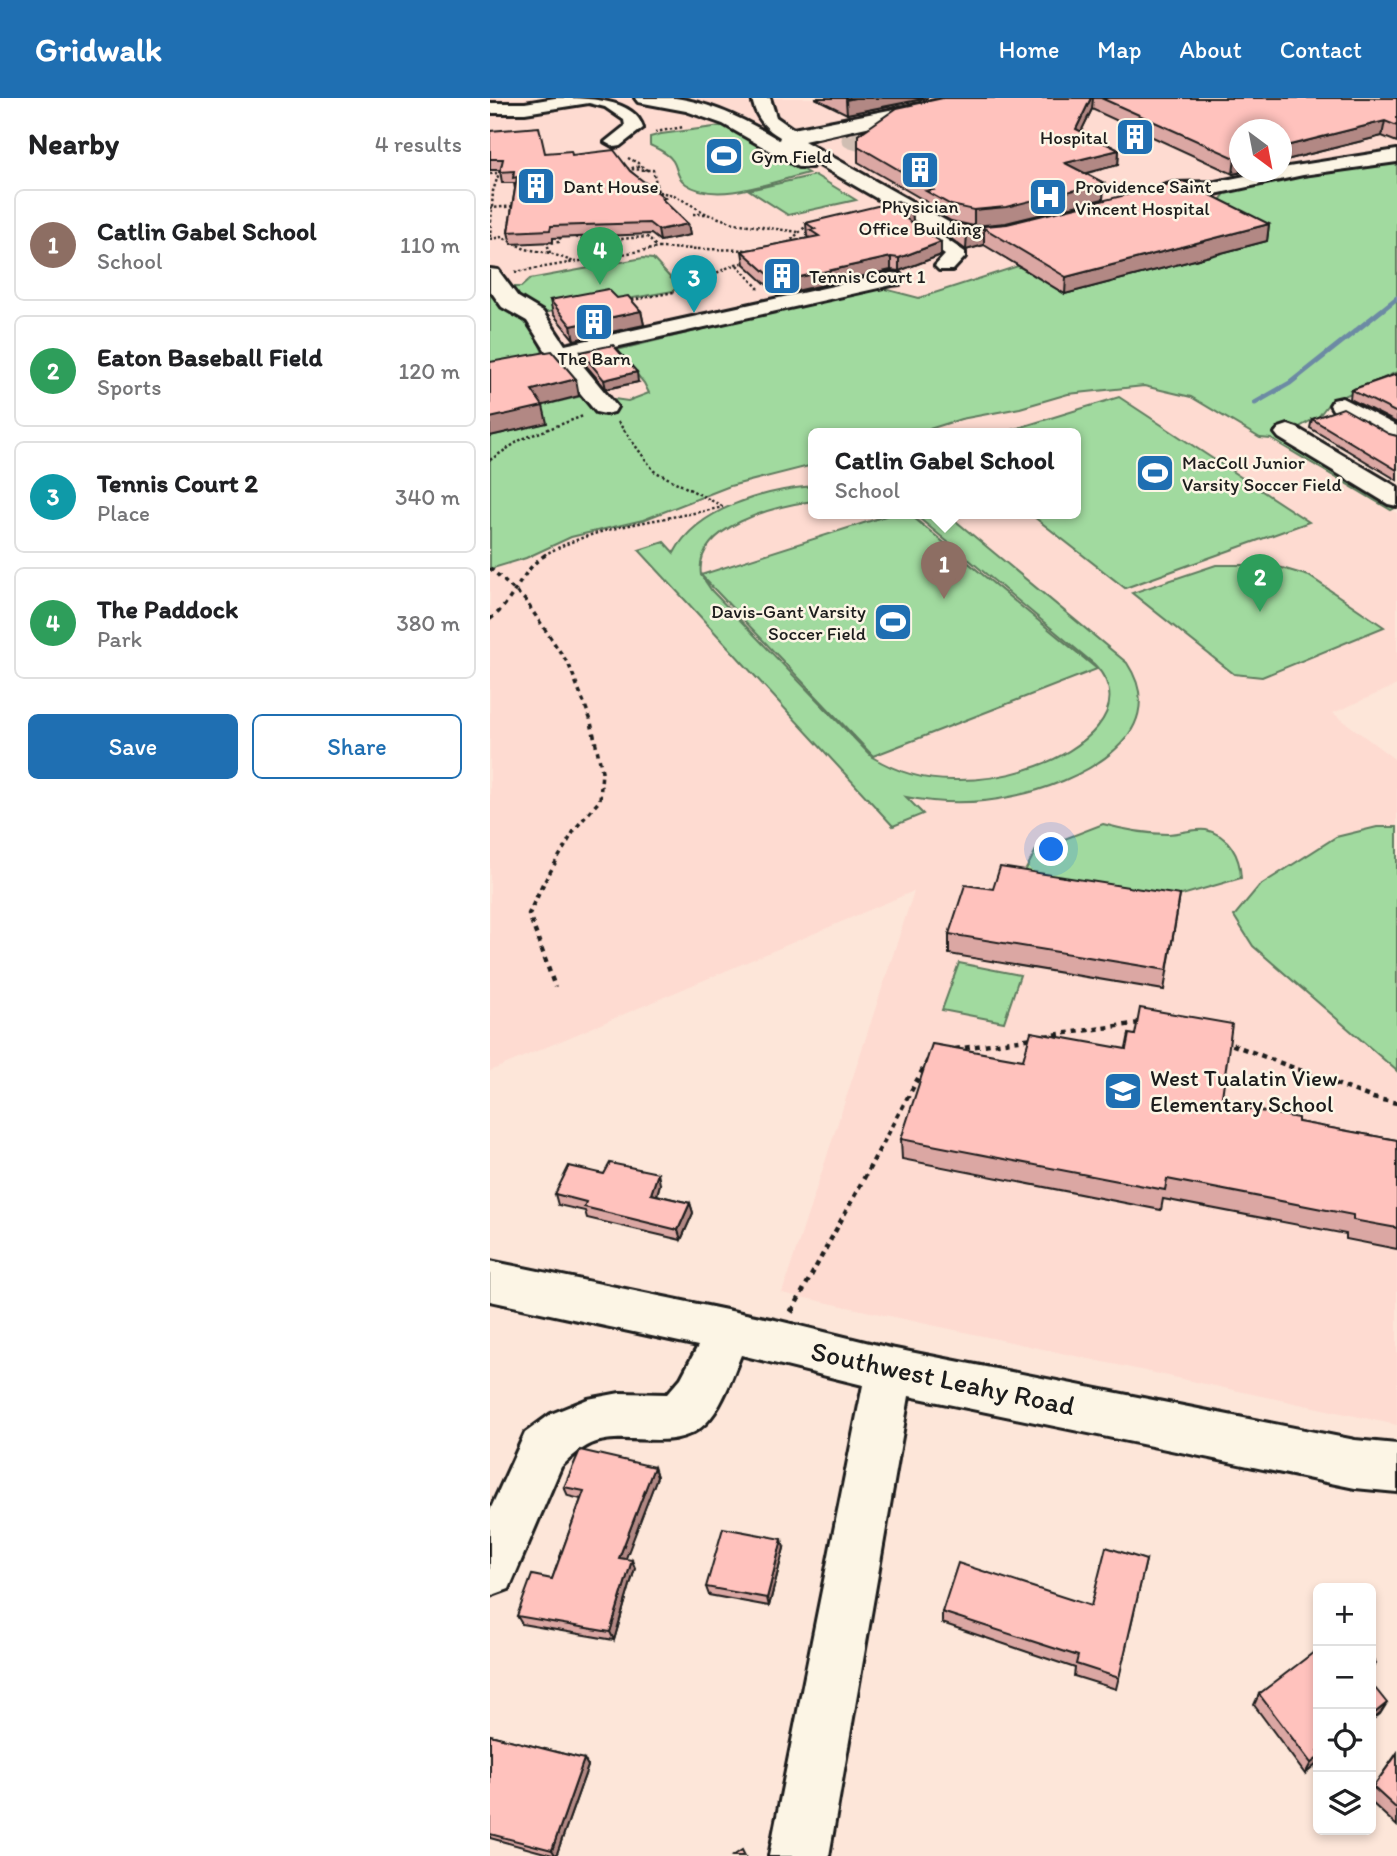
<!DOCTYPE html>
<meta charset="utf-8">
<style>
:root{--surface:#fff;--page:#f2f2f2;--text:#202124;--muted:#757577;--line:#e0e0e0;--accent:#1f6fb2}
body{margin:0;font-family:Itim,sans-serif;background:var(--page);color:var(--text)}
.controls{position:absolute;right:21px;bottom:21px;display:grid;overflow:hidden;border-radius:10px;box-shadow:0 4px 10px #0003}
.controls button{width:63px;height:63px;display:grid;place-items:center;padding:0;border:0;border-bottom:2px solid var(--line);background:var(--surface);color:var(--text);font:35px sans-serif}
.compass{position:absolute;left:739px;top:21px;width:63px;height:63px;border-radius:50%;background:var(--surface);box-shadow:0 4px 10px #0003;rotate:148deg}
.you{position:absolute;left:562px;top:752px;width:24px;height:24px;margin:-18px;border:5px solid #fff;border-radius:50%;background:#1a73e8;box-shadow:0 0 0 10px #1a73e833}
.badge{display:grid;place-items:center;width:46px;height:46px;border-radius:50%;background:var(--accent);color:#fff;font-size:23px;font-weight:700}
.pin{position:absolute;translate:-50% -58px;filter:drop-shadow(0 2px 4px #0008)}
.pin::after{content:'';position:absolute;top:37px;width:24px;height:21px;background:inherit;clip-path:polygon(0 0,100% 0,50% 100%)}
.popup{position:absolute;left:318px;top:330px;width:273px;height:91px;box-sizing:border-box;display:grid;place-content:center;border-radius:10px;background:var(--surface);filter:drop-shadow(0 2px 5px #0005);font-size:23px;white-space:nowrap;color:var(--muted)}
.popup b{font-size:26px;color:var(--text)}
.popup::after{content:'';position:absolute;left:50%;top:100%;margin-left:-14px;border:14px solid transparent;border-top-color:var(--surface)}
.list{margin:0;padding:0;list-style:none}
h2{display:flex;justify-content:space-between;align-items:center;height:91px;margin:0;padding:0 28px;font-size:30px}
h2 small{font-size:23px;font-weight:400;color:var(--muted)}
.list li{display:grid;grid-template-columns:46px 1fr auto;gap:21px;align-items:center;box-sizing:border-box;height:112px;margin:0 14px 14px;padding:0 14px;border:2px solid var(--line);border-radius:10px}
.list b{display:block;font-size:26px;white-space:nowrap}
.list p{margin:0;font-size:23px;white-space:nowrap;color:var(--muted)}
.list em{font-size:23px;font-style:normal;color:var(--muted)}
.actions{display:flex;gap:14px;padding:21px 28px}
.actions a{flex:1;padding:16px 0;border:2px solid var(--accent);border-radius:10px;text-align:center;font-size:24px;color:var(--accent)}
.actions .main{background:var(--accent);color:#fff}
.icon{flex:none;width:38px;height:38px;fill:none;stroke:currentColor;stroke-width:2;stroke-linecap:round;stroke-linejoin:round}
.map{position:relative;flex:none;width:907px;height:1758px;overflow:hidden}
header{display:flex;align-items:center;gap:42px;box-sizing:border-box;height:98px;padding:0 35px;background:var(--accent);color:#fff}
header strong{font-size:33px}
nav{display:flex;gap:38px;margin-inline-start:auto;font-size:24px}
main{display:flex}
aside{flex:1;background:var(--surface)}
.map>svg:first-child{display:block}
.built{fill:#fedbd1;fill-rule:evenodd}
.green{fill:#a1da9f;stroke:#5e7b5e;stroke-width:2}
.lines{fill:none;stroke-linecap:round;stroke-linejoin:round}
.stream{stroke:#6c8aa4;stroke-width:5}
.minor-tunnel{stroke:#d0beb3;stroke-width:19;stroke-dasharray:19 10;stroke-linecap:butt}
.minor-casing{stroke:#1c1c1c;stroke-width:6}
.path-far3{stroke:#1c1c1c;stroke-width:2.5;stroke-dasharray:2.5 2.5;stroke-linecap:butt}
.path-far2{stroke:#1c1c1c;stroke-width:3.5;stroke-dasharray:4.5 4.5;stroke-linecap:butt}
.path-far1{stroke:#1c1c1c;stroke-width:4.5;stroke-dasharray:5 5;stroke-linecap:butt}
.path{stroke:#1c1c1c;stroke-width:6;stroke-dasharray:7 7;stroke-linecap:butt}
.minor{fill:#fcf5e5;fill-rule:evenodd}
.wall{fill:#dba7a3;stroke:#1c1c1c;stroke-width:2}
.shaded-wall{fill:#b28884;stroke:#1c1c1c;stroke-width:2}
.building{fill:#ffc2bd;stroke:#1c1c1c;stroke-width:2}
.labels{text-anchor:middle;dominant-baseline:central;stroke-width:5;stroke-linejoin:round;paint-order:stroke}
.far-poi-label{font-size:19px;fill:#1c1c1c;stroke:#fcf5e5;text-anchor:start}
.poi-label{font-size:23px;fill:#1c1c1c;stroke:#fcf5e5;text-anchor:start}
.near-street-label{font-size:28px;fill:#1c1c1c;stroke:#fcf5e5}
</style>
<header>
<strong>Gridwalk</strong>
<nav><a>Home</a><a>Map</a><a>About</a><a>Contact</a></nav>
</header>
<main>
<aside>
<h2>Nearby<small>4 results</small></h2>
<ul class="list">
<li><span class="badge" style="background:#8d6e63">1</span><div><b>Catlin Gabel School</b><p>School</p></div><em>110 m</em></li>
<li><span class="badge" style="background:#2e9e5b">2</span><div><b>Eaton Baseball Field</b><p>Sports</p></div><em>120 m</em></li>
<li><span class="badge" style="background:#0f9aa8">3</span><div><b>Tennis Court 2</b><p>Place</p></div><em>340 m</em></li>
<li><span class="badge" style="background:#2e9e5b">4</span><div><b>The Paddock</b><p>Park</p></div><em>380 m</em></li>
</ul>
<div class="actions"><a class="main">Save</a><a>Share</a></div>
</aside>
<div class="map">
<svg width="907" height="1758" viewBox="0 0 907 1758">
<rect width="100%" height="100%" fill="#fde6d9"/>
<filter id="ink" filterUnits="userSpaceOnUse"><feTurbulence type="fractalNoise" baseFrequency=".0143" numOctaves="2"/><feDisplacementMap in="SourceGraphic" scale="14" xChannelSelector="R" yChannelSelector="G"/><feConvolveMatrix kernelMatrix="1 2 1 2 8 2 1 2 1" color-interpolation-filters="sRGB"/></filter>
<g filter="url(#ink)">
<path class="built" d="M0,0H907V61L777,143L575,196L528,168L508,173L653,260L907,274L839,305L829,318L797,336L907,409L902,412L907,415V587L843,615L907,663V1327L292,1195L424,793L0,973ZM750,32H792V74H750ZM323,335H585V415H323Z"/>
<g class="green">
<path d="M239,27L318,75C285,83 226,107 196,86C186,79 188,71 183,63C178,55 168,51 160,47V39L171,36Z"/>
<polygon points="907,61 907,274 839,305 829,318 797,336 907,403 907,409 901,412 781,341 770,340 701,299 654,288 578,296 530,310 471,321 427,335 323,335 323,367 240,388 153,422 81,439 36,460 0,471 0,338 56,325 46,309 96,297 138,303 159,295 154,285 127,252 387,189 429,200 528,168 575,196 728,105 737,93 822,72"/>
<polygon points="325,77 366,102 298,117 259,92"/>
<polygon points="153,160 163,161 188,188 183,193 126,203 122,200 54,215 46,215 15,189 31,189 40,181"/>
<path d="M0,197C22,207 50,236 54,260L0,279Z"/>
<polygon points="629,299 819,424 635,490 539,415 585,415 585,335 512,335"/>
<path d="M323,388V403C286,408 204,428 211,477L405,415H418L607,571L383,658L211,477L222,493L382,659C408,675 437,683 468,682C494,682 522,677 547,668C588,654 648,612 604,566L423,415H456L637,565C686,640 583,686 524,698C489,706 451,706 416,699L433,716L403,728L149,452L174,444L184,455C207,410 276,392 323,388Z"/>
<polygon points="726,467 782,467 819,478 894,529 772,579 744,576 642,495"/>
<path d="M613,726C635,732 656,736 678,736C690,736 704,730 716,732C739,737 750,758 751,780L685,799L532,779L546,752Z"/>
<polygon points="887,729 907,729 907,973 763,848 744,818 769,788 846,739"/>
<polygon points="469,865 530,877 514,924 452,912"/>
</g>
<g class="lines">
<polyline class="stream" points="765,305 800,285 907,200"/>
<polygon class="minor-tunnel" points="389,31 407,36 408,42 384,48 361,41 365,35"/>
<g class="minor-casing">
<g id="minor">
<path d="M65,0C95,0 145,0 153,30L130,48L124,49L115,44L135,28L134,22L115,9L99,5L35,15H0V5H35Z"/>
<path d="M145,0C158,0 172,0 185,0C222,5 258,23 289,42L290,39C274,30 265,18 262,0H280L286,19L303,31L460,0H493L484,5L314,43L460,125L484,131H518L521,135L518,139C494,145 472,141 447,135L475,154V159L463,172H449L445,168L455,157L417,131L420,127L431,126L324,64L322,69H308L233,26L196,13L148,4Z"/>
<polygon points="907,52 907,64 813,77 725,96 685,97 655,105 645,99 648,95 684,85 725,84 775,74 792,74 792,70"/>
<polygon points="0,171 8,172 28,199 53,214 75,247 402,175 410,176 413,181 410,186 402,187 85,258 127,309 124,314 115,316 106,314 57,255 37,223 12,209 0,192"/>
<polygon points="852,300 907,328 907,346 898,343 843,312 840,307 843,302"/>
<polygon points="798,327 807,330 907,389 907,408 898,406 789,340 785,335 789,330"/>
<path d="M0,1163L285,1222L400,1250L865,1342L907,1346V1394L865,1390L419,1298L339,1758H279L373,1287L251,1257C242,1278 233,1308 216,1325C184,1357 138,1331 101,1346C90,1351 80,1360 71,1369L19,1491L0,1498V1412L35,1335L61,1316L98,1301L130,1295L177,1296L191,1280L208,1248L0,1203Z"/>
</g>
</g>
<g class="path-far3">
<polyline points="165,34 194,29"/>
<polyline points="138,60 148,65 148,68"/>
<polygon points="151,68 157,72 138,71"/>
<polyline points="157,72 163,72 168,94"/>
<polyline points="0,76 7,75"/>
<polyline points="164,93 184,97 217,116"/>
<polyline points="0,110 27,108"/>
<polyline points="203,116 217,116 244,125 308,134"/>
<polyline points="0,139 3,93 10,72"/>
<polyline points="86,139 104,147"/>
<polyline points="0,141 12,139 35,151 60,155 84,164"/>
<polyline points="298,145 316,128"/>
<polyline points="60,155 57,145 69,144 71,136"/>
<path d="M94,162L91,157C109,140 133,141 157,139L167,149"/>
<polyline points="247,167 269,191"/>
<polyline points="25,174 168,150 259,152"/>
<polyline points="137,203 184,194 246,166 258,164"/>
<polyline points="128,324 164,373 234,409"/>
<polyline points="0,362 32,341 93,318"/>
<path d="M54,457C109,426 172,423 233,409"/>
</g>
<g class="path-far2">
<polyline points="0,470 35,502 79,567 100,620 112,673 110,702 85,731 52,788"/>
<path d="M0,521C25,504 31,470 57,456"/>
</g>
<g class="path-far1">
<polyline points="53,786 39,816 65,889"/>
<polyline points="555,938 650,925"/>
<polyline points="733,943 883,1000 907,1005"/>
<polyline points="465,951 543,940"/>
<polyline points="302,1213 439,960"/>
</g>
<polyline class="path" points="301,1214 303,1211"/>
<use href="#minor" class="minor"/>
</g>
<g class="wall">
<polygon points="325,0 438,0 357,16"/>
<polygon points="453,0 907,0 907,44 892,38 792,63 792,32 750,74 752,74 743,76 602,11 591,33 629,52 628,67 595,75 614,85 613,101 516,125 484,128 461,123 437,109 437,104 368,64 368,37"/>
<polygon points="0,33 55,55 82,57 140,73 198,126 200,137 170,143 161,136 63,140 63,144 21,146 18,134 25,91 24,85 12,85 10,72 0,72"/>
<polygon points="422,111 423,124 421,124 451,157 409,173 401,172 288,197 254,166 252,153 320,140 317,138 316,125"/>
<polygon points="460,124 484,129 779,126 777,143 575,196 494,147 476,152 460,140"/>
<polygon points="127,200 151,213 154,227 84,242 63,216 60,202"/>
<polygon points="91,254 148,284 116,291 93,264"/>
<polygon points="907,276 907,325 860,301 861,292"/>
<polygon points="822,321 907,338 907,382 820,330"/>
<polygon points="690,797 674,892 459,856 459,836"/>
<polygon points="731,1006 808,1024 907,1042 907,1151 856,1141 856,1136 673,1101 671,1112 412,1061 411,1041"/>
<polygon points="114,1076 170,1086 167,1097 200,1105 203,1115 191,1142 97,1120 95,1113 68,1107 65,1096"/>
<polygon points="164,1369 167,1379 135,1461 145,1470 124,1542 32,1526 27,1518 62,1481 91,1401 78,1398 74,1389"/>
<polygon points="294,1450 279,1508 219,1497 216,1489"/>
<polygon points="656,1462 626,1591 584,1578 585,1570 452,1525 452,1514 601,1508"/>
<polygon points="769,1596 828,1665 815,1676 764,1607"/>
<polygon points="0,1637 94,1661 98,1668 66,1758 0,1740"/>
<polygon points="907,1655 907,1728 881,1704 881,1692"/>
</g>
<g class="shaded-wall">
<polygon points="365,0 438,0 357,16 356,2"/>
<polygon points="601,0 603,0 602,11 585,46 586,31"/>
<polygon points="895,23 892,38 792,63 792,49"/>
<polygon points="629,52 628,67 574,81 575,65"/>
<polygon points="750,59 750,74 752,74 743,76 745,60"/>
<polygon points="614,85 613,101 516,125 484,128 484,112"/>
<polygon points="422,111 423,124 418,125 415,120 418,113"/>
<polygon points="198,126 200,137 170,143 168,132"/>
<polygon points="779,126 777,143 575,196 576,179"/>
<polygon points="494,130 494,147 476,152 477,135"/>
<polygon points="451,144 451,157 409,173 409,160"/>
<polygon points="401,159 401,172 288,197 287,184"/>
<polygon points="151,213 154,227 84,242 81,228"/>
<polygon points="147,274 148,284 116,291 114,282"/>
<polygon points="86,281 89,298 50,308 53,308 57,325 0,338 0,320 42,292"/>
<polygon points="168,1075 170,1086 164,1107 161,1096"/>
<polygon points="200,1105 203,1115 191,1142 188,1132"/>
<polygon points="164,1369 167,1379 133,1468 129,1460"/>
<polygon points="292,1441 294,1450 279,1508 277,1500"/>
<polygon points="142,1462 145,1470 124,1542 120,1534"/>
<polygon points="897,1605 890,1616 881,1623 881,1618"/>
<polygon points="828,1660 828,1665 815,1676 821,1665"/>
<polygon points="94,1661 98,1668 66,1758 62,1752"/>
</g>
<g class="building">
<polygon points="453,0 601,0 586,31 629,52 575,65 614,85 516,109 484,112 461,107 436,93 443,92 368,48 368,37 407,10"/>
<polygon points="611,0 907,0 907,28 895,23 792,49 792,32 750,32 750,59 745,60"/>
<polygon points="49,29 55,55 81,53 82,57 124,52 140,73 175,100 172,101 198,126 168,132 159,125 61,128 60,132 18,134 27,79 23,80 24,73 10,74 13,61 0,61 0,33"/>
<polygon points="693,83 779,126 576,179 494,130 477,135 460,124 484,129 517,126"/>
<polygon points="408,103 422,111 418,113 415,120 451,144 409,160 401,159 287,184 252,153 329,138 320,132 325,131 316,125"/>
<polygon points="118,191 127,200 138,198 151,213 81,228 60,202"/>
<polygon points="123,247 147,274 114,282 91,254"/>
<polygon points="62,253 86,281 42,292 53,308 0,320 0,264"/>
<polygon points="907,276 907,315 861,292"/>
<polygon points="853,310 899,336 907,338 907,372 822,321"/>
<polygon points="510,769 690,797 677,872 459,836 475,787 503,791"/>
<polygon points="650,910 742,926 731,1006 808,1020 808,1024 907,1042 907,1130 863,1122 863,1117 677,1081 675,1092 411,1041 442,946 533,962 541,934 636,951 639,936 645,937"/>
<polygon points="120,1065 168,1075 161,1096 200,1105 188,1132 94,1109 96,1104 65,1096 79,1068 114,1076"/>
<polygon points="90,1352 164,1369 129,1460 142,1462 120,1534 27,1518 42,1477 62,1481 94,1393 74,1389"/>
<polygon points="233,1430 292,1441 277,1500 216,1489"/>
<polygon points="616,1449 656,1462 629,1580 586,1566 588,1558 452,1514 468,1465 601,1508"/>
<polygon points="828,1551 828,1660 821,1665 769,1596"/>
<polygon points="881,1558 886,1565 881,1570"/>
<polygon points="881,1585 897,1605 881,1618"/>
<polygon points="0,1637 94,1661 62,1752 0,1736"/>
<polygon points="907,1656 907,1711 883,1689"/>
<polygon points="252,1752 255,1758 243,1758"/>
</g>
</g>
<defs>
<g id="building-square" transform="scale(2.0125)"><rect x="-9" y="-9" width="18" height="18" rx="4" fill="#1f6fb2" stroke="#fcf5e5"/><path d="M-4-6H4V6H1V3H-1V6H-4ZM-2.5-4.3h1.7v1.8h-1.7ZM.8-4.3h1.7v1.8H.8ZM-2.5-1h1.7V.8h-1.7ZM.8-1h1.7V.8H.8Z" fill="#fff"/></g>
<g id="stadium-square" transform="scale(2.0125)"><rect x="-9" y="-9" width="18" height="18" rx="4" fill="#1f6fb2" stroke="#fcf5e5"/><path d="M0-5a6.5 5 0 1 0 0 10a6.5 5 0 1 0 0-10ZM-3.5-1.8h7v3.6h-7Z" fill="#fff"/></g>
<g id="hospital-square" transform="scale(2.0125)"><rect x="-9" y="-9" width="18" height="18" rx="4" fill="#1f6fb2" stroke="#fcf5e5"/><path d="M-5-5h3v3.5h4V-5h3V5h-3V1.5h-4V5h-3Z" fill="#fff"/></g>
<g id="school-square" transform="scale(2.0125)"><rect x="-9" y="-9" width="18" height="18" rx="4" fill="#1f6fb2" stroke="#fcf5e5"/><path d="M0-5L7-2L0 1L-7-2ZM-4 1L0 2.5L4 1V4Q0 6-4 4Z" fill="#fff"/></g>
</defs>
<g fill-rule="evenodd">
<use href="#building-square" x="645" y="39"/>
<use href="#stadium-square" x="234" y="58"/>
<use href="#building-square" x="430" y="72"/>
<use href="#building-square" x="46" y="88"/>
<use href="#hospital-square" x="558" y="99"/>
<use href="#building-square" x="292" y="178"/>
<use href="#building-square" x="104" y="224"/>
<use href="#stadium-square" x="665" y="375"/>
<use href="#stadium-square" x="403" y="524"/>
<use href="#school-square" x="633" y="993"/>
</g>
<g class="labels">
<g class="far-poi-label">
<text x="618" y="39" text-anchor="end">Hospital</text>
<text x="261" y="58">Gym Field</text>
<text x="73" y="88">Dant House</text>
<text x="585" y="88">Providence Saint<tspan x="585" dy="22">Vincent Hospital</tspan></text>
<text x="430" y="108" text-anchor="middle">Physician<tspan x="430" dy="22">Office Building</tspan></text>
<text x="319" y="178">Tennis Court 1</text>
<text x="104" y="260" text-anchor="middle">The Barn</text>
<text x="692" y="364">MacColl Junior<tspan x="692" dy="22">Varsity Soccer Field</tspan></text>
<text x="376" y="513" text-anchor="end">Davis-Gant Varsity<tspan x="376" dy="22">Soccer Field</tspan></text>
</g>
<g class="poi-label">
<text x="660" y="980">West Tualatin View<tspan x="660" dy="26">Elementary School</tspan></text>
</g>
<g class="near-street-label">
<text transform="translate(453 1280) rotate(12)">Southwest Leahy Road</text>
</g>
</g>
</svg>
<div class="controls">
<button>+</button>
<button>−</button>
<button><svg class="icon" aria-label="locate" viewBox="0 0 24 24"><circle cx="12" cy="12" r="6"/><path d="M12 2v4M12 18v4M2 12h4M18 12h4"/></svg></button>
<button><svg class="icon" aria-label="layers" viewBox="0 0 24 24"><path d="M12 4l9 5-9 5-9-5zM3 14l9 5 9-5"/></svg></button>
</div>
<svg class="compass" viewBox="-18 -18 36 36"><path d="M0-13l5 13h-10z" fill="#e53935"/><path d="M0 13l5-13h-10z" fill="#757577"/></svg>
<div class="you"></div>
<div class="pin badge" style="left:454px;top:501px;background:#8d6e63">1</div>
<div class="popup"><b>Catlin Gabel School</b>School</div>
<div class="pin badge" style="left:770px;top:514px;background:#2e9e5b">2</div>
<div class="pin badge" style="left:204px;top:215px;background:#0f9aa8">3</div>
<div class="pin badge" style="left:110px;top:187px;background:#2e9e5b">4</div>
</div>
</main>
